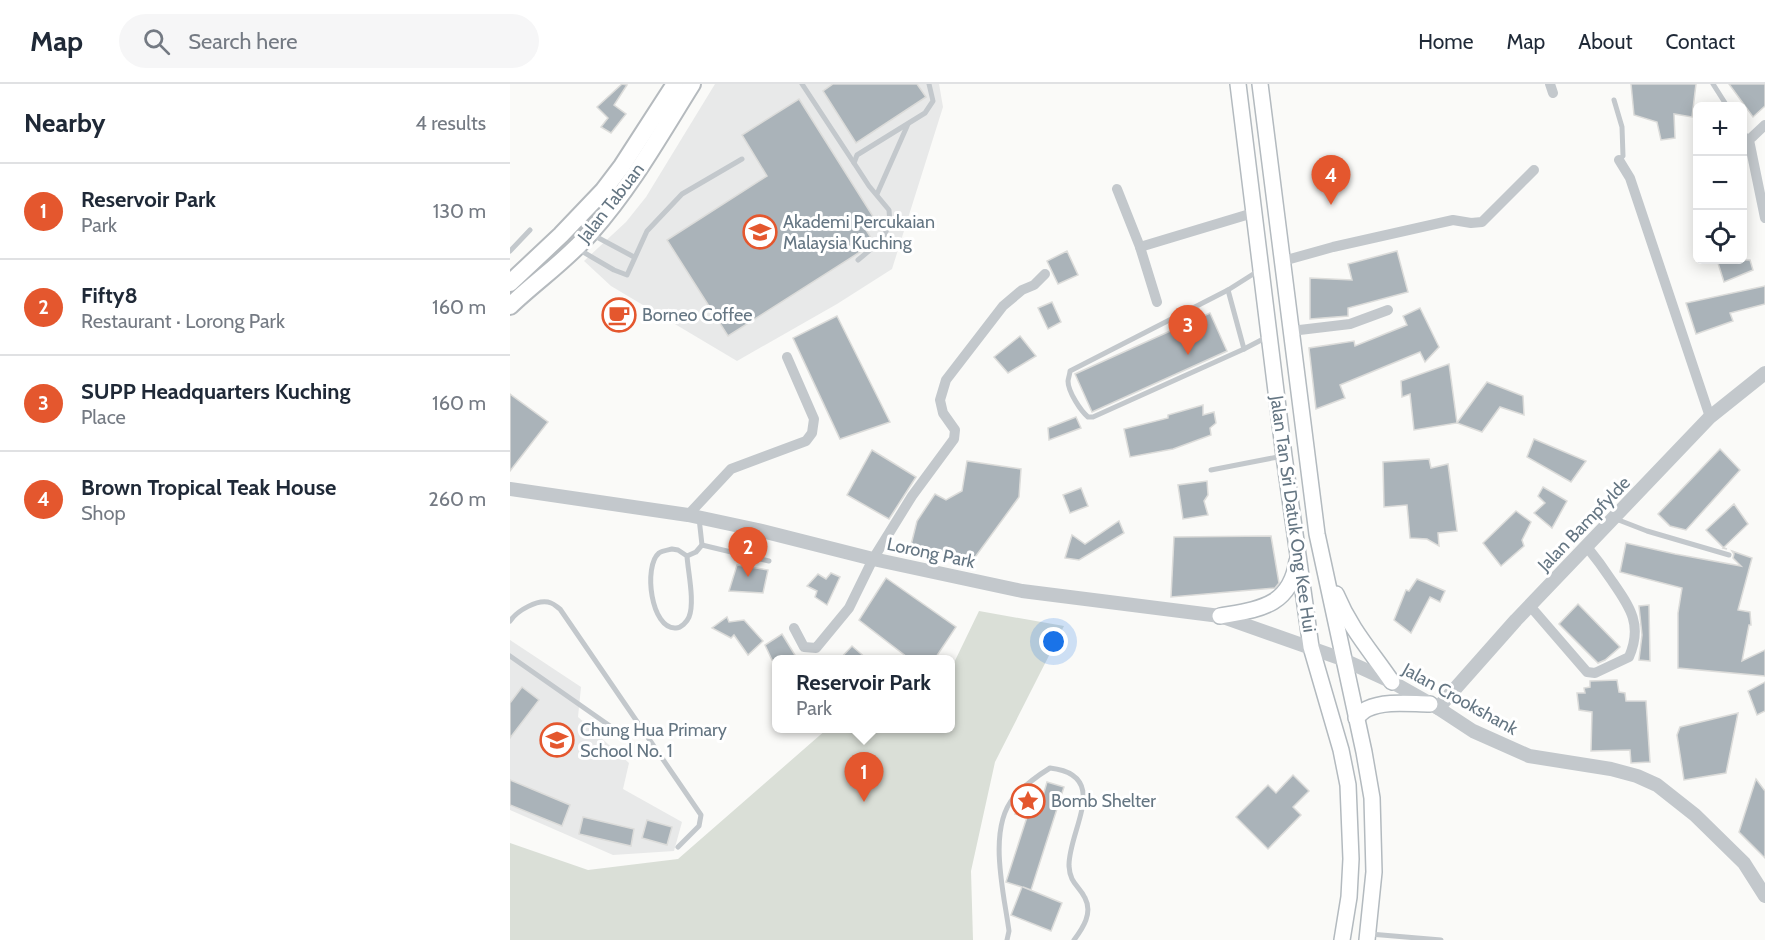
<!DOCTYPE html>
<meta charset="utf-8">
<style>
:root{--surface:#fff;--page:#f6f6f7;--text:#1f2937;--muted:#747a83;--line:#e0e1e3;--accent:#e4572e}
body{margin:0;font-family:Cabin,sans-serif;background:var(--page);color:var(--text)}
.controls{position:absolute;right:18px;top:18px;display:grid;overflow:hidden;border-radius:9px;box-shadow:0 3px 15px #0003}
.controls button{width:54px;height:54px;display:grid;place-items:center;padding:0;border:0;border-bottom:2px solid var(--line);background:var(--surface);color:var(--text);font:30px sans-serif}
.you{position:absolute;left:544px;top:558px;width:21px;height:21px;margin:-15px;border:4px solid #fff;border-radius:50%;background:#1a73e8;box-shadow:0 0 0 9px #1a73e833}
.badge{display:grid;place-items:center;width:39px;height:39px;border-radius:50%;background:var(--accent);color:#fff;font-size:20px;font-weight:700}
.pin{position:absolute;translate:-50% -50px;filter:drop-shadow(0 2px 3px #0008)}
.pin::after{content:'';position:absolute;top:32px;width:21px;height:18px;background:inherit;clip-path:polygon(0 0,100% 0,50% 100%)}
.popup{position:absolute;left:262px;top:571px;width:183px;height:78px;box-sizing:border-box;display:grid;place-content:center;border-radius:9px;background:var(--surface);filter:drop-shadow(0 2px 4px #0005);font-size:20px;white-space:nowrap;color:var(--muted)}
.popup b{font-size:22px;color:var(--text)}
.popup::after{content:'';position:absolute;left:50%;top:100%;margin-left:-12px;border:12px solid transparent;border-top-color:var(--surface)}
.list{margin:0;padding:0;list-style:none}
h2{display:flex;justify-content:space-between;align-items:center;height:78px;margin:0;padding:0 24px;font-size:26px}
h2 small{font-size:20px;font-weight:400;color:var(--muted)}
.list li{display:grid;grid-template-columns:39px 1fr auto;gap:18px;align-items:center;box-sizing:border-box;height:96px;padding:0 24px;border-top:2px solid var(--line)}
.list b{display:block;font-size:22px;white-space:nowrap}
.list p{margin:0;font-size:20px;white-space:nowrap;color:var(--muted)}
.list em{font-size:20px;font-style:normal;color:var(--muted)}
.icon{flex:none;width:33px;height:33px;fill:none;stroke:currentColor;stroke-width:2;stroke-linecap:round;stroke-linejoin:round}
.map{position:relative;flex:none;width:1255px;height:856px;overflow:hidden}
header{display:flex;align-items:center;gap:36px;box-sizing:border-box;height:84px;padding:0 30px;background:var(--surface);border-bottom:2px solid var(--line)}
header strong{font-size:28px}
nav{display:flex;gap:33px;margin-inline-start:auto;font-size:21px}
.search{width:420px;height:54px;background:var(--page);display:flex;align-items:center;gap:15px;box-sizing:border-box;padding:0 21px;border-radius:33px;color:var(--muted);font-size:22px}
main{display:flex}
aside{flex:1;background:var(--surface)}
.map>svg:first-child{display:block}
.built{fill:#e8e9e9}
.green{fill:#dadfd7}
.building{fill:#aab3b9;stroke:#dcdcda;stroke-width:1.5}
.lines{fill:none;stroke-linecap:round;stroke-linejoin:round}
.secondary-casing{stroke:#b3babf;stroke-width:18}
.primary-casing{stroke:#b5babe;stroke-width:20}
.service{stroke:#c3c8cc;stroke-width:5}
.minor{stroke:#c3c8cc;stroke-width:10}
.tertiary{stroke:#c3c8cc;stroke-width:14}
.secondary{stroke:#fff;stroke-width:15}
.primary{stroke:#fff;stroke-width:16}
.labels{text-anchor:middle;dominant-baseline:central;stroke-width:6;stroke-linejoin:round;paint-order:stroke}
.street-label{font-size:18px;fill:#657683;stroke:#fff}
.poi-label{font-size:18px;fill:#657683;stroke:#fff;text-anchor:start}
</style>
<header>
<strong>Map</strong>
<div class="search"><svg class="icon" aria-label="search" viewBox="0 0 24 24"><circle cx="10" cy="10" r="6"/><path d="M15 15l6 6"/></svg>Search here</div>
<nav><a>Home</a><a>Map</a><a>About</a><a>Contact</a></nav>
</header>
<main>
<aside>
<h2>Nearby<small>4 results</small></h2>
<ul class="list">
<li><span class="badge">1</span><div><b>Reservoir Park</b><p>Park</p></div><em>130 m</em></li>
<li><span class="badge">2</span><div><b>Fifty8</b><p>Restaurant · Lorong Park</p></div><em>160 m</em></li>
<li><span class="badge">3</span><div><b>SUPP Headquarters Kuching</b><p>Place</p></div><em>160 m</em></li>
<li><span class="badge">4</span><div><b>Brown Tropical Teak House</b><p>Shop</p></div><em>260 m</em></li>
</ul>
</aside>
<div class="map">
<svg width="1255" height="856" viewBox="0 0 1255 856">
<rect width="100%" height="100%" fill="#fafaf8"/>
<g class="built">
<polygon points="205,0 429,0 433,23 382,185 327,220 227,277 101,202 74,177 116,138 136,113"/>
<polygon points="0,556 71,603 68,633 119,679 113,705 172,738 164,767 103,771 0,726"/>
</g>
<polygon class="green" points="469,527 554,542 485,678 461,787 463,856 0,856 0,759 78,786 168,775 317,645 441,644 441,585"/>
<g class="building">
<polygon points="112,0 117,1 104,21 116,30 101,49 91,43 98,34 87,23"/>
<polygon points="323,0 407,0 416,13 346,59 313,7"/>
<polygon points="1121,0 1186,0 1182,33 1164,30 1165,54 1151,56 1147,38 1124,31"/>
<polygon points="1219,0 1255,0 1255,22 1243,33"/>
<polygon points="289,15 364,134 353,141 363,157 350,168 218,252 157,156 257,92 232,51"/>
<polygon points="557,167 568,191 548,200 537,177"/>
<polygon points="887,167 898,208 838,224 838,232 800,235 800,194 842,196 838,180"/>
<polygon points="1207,176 1240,176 1243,186 1214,198"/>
<polygon points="1255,202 1255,220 1220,229 1223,237 1186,250 1176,219"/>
<polygon points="542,218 551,238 538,245 528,224"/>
<polygon points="910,224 929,263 915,278 910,268 830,301 835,314 806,325 799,264 844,257 845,262 897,241 893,232"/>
<polygon points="700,229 717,267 582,328 565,290"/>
<polygon points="327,232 380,338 330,355 283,254"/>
<polygon points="510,252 526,272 498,289 484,273"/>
<polygon points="939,280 947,339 904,346 900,310 892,313 891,297"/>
<polygon points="977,298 1013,312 1014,331 990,323 972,348 947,339"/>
<polygon points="0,310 38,338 0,387"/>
<polygon points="693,321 693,331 704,328 706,339 700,344 701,351 663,365 620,373 614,345 658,334 658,331"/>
<polygon points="566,333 571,344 539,356 538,344"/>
<polygon points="1024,355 1076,377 1061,398 1017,373"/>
<polygon points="1210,365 1230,386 1176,446 1160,442 1148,430"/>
<polygon points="362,366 406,393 379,435 337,411"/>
<polygon points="919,375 921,384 938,380 947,447 928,449 929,462 917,455 900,454 897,421 874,423 873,378"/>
<polygon points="457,377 511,385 509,413 463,476 401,461 407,437 425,410 436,416 452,407"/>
<polygon points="697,397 698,411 694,417 698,431 673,435 668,401"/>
<polygon points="1033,403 1057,417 1042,444 1024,429 1035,419 1028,412"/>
<polygon points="571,404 578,422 560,429 553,411"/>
<polygon points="1224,420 1238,440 1213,464 1217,465 1214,464 1196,446"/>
<polygon points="1006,427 1021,438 1012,456 1014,462 991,482 973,459"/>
<polygon points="609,437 614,449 569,476 555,474 562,451 575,460"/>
<polygon points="761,452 769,499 765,504 661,513 664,453"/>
<polygon points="1116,459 1165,470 1231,482 1223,474 1224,470 1222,467 1242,474 1228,526 1240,528 1241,541 1239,541 1232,577 1255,566 1255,592 1168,584 1168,529 1172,504 1110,488"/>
<polygon points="227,481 258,486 253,509 219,507"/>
<polygon points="321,489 330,493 317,521 305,513 307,507 297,502 308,490 316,495"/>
<polygon points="376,494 446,543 424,576 401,576 349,536"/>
<polygon points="907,495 935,507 930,518 920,513 901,549 884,536 896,506 899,507"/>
<polygon points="1068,520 1110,563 1095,576 1088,579 1049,540"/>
<polygon points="1139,521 1140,577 1129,576 1132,551 1129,522"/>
<polygon points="217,533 219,538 234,536 253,557 238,571 224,551 221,554 202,544"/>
<polygon points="272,550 288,576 262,576 255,561"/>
<polygon points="342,562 358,576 329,576"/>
<polygon points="1107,596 1109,608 1115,609 1116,617 1136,617 1140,678 1121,679 1120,666 1081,667 1082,628 1069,626 1067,609 1075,609 1074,604 1080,603 1080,597"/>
<polygon points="1255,598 1255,627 1247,631 1238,607"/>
<polygon points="12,603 29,616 0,654 0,619"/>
<polygon points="1228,629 1216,689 1174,696 1167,651 1170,643"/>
<polygon points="783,691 799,707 783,723 791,731 758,765 726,733 758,701 766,709"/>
<polygon points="1246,695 1255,707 1255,774 1229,748"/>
<polygon points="0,696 60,721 52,742 0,721"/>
<polygon points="537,698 554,703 521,806 513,803 552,819 541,847 501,831 512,803 496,798 517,733 505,730 510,715 530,722"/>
<polygon points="73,733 124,745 121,762 69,750"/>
<polygon points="137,736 162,743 157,761 132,754"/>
</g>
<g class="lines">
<g class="secondary-casing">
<g id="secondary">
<polyline points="728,0 774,372 801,563 831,666 838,701 841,775 839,813 832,856"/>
<polyline points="750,0 807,450 854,668 862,714 864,788 857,856"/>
<path d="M826,510C841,546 861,567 882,598"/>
<path d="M710,532C749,525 780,523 787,477"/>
<path d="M846,634C849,631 853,627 857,625C875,616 901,620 920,620"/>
</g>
</g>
<g class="primary-casing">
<g id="primary">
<polyline points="0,199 51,151 93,107 112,82 165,0"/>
<path d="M0,222C26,197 57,176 81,148C121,103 150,51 182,0"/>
</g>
</g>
<g class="service">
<polyline points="292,0 344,79"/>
<polyline points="1203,0 1217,22"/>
<polyline points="1104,16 1112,43 1113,72 1109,76"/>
<polyline points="1232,46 1239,56"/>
<polyline points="367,110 398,40"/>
<polyline points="83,151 124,173"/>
<polyline points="68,165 104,186 117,191 137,147 172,110 232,75"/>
<polyline points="0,167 20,146"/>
<polyline points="348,176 372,156 380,139 379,126 359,102 344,79 347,71 415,29 423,17 419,0"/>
<path d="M748,187L718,206L560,287C560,289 558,296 558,297C558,308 571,327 578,333H583L734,265L757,253"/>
<polyline points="718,206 734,265"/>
<polyline points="701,386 773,372"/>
<polyline points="1106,435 1137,447 1219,471"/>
<polyline points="192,461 259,477"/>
<path d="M162,465L168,466L177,472C178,488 185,518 179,533C177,538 171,544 166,544C141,546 133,482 149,469C152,467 158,466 162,465Z"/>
<polyline points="177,472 186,468 192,461 189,434"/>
<path d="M0,537C7,527 28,514 41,519C44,520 47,523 50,525L191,731L189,742L168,763"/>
<polyline points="0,572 110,649"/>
<polyline points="860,850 931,856"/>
<path d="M497,856L499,847C494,809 477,745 504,713C515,701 527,692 540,684C602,691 558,747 559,782C560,800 569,801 575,814C583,829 573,844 564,856"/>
</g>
<g class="minor">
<polyline points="1040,0 1043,9"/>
<polyline points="1255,41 1239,56 1255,134"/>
<polyline points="1109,76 1120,94 1200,333"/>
<polyline points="607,105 630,163 647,218"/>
<polyline points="630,163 743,129"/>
<polyline points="773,177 823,163 943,136 961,139 972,138 1024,86"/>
<polyline points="781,247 840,240 878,226"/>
<polyline points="178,431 221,385 296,357 302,349 304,335 277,273"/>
<path d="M1020,522L1077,588L1085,589L1119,573C1133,541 1120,523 1102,497C1094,485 1086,474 1077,463"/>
<polyline points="284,544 294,563 306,564 339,524 363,475 402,412 444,355 445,346 433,329 430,316 436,296 493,222 512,206 524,201 535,190"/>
</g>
<g class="tertiary">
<polyline points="0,405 178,431 248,446 363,475 512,507 710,532 832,575 882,598 928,624 963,647 1019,672 1101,685 1127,692 1147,701 1185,731 1234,779 1255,812"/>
<polyline points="928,624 1006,536 1200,333 1255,289"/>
</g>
<use href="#secondary" class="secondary"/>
<use href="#primary" class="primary"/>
</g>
<defs>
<g id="university-ring" transform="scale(1.725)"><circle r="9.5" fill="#fff" stroke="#e4572e" stroke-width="1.5"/><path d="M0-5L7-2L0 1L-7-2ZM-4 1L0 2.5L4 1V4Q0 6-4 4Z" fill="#e4572e"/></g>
<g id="cafe-ring" transform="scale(1.725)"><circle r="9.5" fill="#fff" stroke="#e4572e" stroke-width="1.5"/><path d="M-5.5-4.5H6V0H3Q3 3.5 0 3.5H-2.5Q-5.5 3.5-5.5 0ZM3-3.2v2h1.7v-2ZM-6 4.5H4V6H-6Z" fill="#e4572e"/></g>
<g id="school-ring" transform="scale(1.725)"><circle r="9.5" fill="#fff" stroke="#e4572e" stroke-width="1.5"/><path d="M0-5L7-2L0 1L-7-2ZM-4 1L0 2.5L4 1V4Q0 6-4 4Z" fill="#e4572e"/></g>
<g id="sight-ring" transform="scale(1.725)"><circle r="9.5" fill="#fff" stroke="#e4572e" stroke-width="1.5"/><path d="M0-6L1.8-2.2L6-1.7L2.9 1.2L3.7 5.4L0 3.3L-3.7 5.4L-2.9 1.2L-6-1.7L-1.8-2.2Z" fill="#e4572e"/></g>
</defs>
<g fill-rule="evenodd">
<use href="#university-ring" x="250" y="148"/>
<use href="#cafe-ring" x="109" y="231"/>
<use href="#school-ring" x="47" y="656"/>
<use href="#sight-ring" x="518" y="717"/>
</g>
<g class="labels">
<g class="street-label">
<text transform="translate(101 119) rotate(-52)">Jalan Tabuan</text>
<text transform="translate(783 430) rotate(82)">Jalan Tan Sri Datuk Ong Kee Hui</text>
<text transform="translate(1074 440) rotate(-46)">Jalan Bampfylde</text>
<text transform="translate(421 469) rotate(12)">Lorong Park</text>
<text transform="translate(950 615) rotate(29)">Jalan Crookshank</text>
</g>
<g class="poi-label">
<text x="273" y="138">Akademi Percukaian<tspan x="273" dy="21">Malaysia Kuching</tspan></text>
<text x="132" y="231">Borneo Coffee</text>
<text x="70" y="646">Chung Hua Primary<tspan x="70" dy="21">School No. 1</tspan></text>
<text x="541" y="717">Bomb Shelter</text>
</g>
</g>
</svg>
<div class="controls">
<button>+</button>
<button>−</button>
<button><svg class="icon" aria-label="locate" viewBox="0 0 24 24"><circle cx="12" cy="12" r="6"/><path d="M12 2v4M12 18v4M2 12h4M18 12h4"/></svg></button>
</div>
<div class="you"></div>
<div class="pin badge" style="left:354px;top:718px">1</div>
<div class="popup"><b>Reservoir Park</b>Park</div>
<div class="pin badge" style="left:238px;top:493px">2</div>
<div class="pin badge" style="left:678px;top:271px">3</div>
<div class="pin badge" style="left:821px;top:121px">4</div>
</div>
</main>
